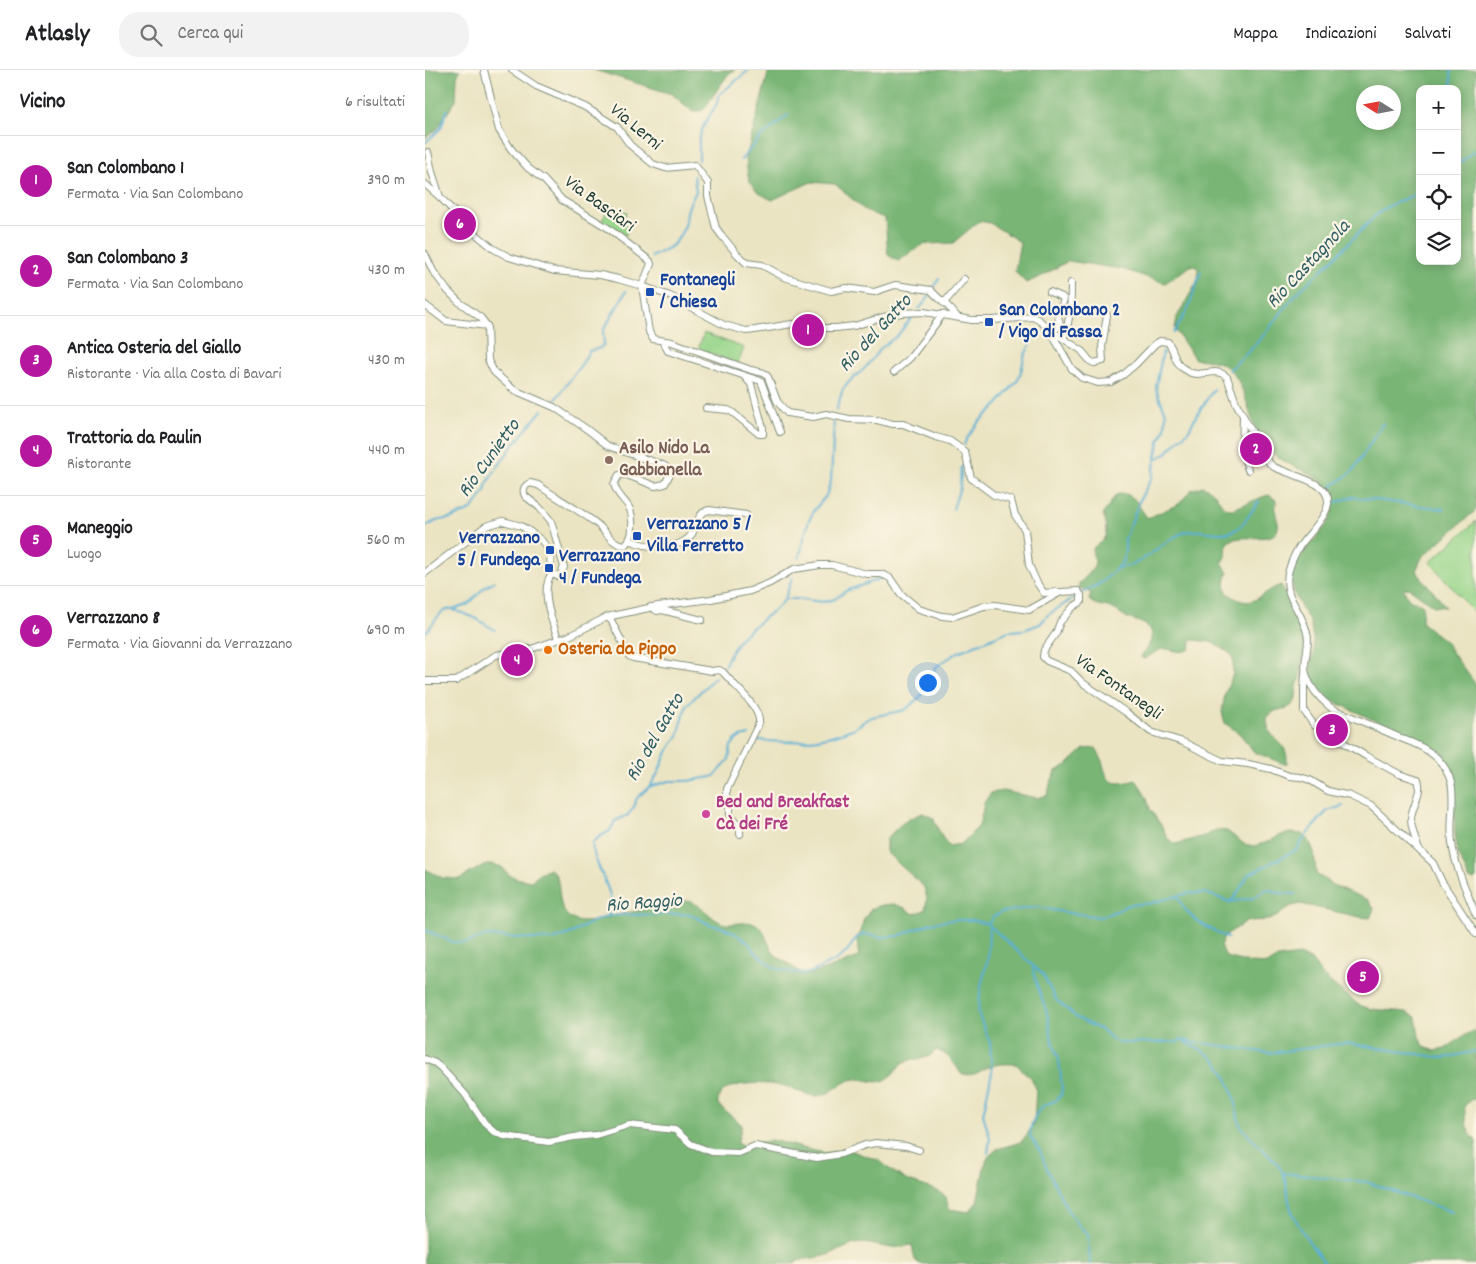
<!DOCTYPE html>
<html lang="it">
<meta charset="utf-8">
<style>
:root{--surface:#fff;--page:#f2f2f2;--text:#202124;--muted:#757577;--line:#e0e0e0;--accent:#b5179e}
body{margin:0;font-family:Dekko,sans-serif;background:var(--page);color:var(--text)}
.controls{position:absolute;right:15px;top:15px;display:grid;overflow:hidden;border-radius:10px;box-shadow:0 2px 12px #0003}
.controls button{width:45px;height:45px;display:grid;place-items:center;padding:0;border:0;border-bottom:1px solid var(--line);background:var(--surface);color:var(--text);font:25px sans-serif}
.compass{position:absolute;left:931px;top:15px;width:45px;height:45px;border-radius:50%;background:var(--surface);box-shadow:0 2px 12px #0003;rotate:281deg}
.you{position:absolute;left:502px;top:612px;width:18px;height:18px;margin:-12px;border:4px solid #fff;border-radius:50%;background:#1a73e8;box-shadow:0 0 0 8px #1a73e833}
.badge{display:grid;place-items:center;width:32px;height:32px;border-radius:50%;background:var(--accent);color:#fff;font-size:16px;font-weight:700}
.pin{position:absolute;translate:-50% -50%;border:2px solid #fff;box-shadow:0 1px 5px #0006}
.list{margin:0;padding:0;list-style:none}
h2{display:flex;justify-content:space-between;align-items:center;height:65px;margin:0;padding:0 20px;font-size:21px}
h2 small{font-size:16px;font-weight:400;color:var(--muted)}
.list li{display:grid;grid-template-columns:32px 1fr auto;gap:15px;align-items:center;box-sizing:border-box;height:90px;padding:0 20px;border-top:1px solid var(--line)}
.list b{display:block;font-size:19px;white-space:nowrap}
.list p{margin:0;font-size:16px;white-space:nowrap;color:var(--muted)}
.list em{font-size:16px;font-style:normal;color:var(--muted)}
.icon{flex:none;width:28px;height:28px;fill:none;stroke:currentColor;stroke-width:2;stroke-linecap:round;stroke-linejoin:round}
.map{position:relative;flex:none;width:1051px;height:1194px;overflow:hidden}
header{display:flex;align-items:center;gap:30px;box-sizing:border-box;height:70px;padding:0 25px;background:var(--surface);border-bottom:1px solid var(--line)}
header strong{font-size:24px}
nav{display:flex;gap:28px;margin-inline-start:auto;font-size:18px}
.search{width:350px;height:45px;background:var(--page);display:flex;align-items:center;gap:12px;box-sizing:border-box;padding:0 18px;border-radius:20px;color:var(--muted);font-size:19px}
main{display:flex}
aside{flex:1;background:var(--surface)}
.map>svg:first-child{display:block}
.green{fill:#97d58a;stroke:#5b895f}
.forest{fill:#79b676;stroke:#4c7a55;fill-rule:evenodd}
.lines{fill:none;stroke-linecap:round;stroke-linejoin:round}
.stream{stroke:#59afd5;stroke-width:2}
.minor-casing{stroke:#84907c;stroke-width:8}
.minor{stroke:#fff;stroke-width:6}
.transit-dot{fill:#1a4fb4;stroke:#fcf5e5;stroke-width:2}
.education-dot{fill:#8d6e63;stroke:#fcf5e5;stroke-width:2}
.food-dot{fill:#e8710a;stroke:#fcf5e5;stroke-width:2}
.hotel-dot{fill:#d1479c;stroke:#fcf5e5;stroke-width:2}
.labels{text-anchor:middle;dominant-baseline:central;stroke-width:4.5;stroke-linejoin:round;paint-order:stroke}
.street-label{font-size:19px;fill:#1f3d34;stroke:#fcf5e5}
.transit-label{font-size:19px;font-weight:bold;fill:#164399;stroke:#fcf5e5;text-anchor:start}
.education-label{font-size:19px;font-weight:bold;fill:#785e54;stroke:#fcf5e5;text-anchor:start}
.food-label{font-size:19px;font-weight:bold;fill:#c56008;stroke:#fcf5e5;text-anchor:start}
.hotel-label{font-size:19px;font-weight:bold;fill:#b23c85;stroke:#fcf5e5;text-anchor:start}
.water-label{font-size:20px;font-style:italic;fill:#305f64;stroke:#fcf5e5}
</style>
<header>
<strong>Atlasly</strong>
<div class="search"><svg class="icon" aria-label="search" viewBox="0 0 24 24"><circle cx="10" cy="10" r="6"/><path d="M15 15l6 6"/></svg>Cerca qui</div>
<nav><a>Mappa</a><a>Indicazioni</a><a>Salvati</a></nav>
</header>
<main>
<aside>
<h2>Vicino<small>6 risultati</small></h2>
<ul class="list">
<li><span class="badge">1</span><div><b>San Colombano 1</b><p>Fermata · Via San Colombano</p></div><em>390 m</em></li>
<li><span class="badge">2</span><div><b>San Colombano 3</b><p>Fermata · Via San Colombano</p></div><em>430 m</em></li>
<li><span class="badge">3</span><div><b>Antica Osteria del Giallo</b><p>Ristorante · Via alla Costa di Bavari</p></div><em>430 m</em></li>
<li><span class="badge">4</span><div><b>Trattoria da Paulin</b><p>Ristorante</p></div><em>440 m</em></li>
<li><span class="badge">5</span><div><b>Maneggio</b><p>Luogo</p></div><em>560 m</em></li>
<li><span class="badge">6</span><div><b>Verrazzano 8</b><p>Fermata · Via Giovanni da Verrazzano</p></div><em>690 m</em></li>
</ul>
</aside>
<div class="map">
<svg width="1051" height="1194" viewBox="0 0 1051 1194">
<rect width="100%" height="100%" fill="#fcf5e5"/>
<filter id="ink" filterUnits="userSpaceOnUse"><feTurbulence type="fractalNoise" baseFrequency=".02" numOctaves="2"/><feDisplacementMap in="SourceGraphic" scale="10" xChannelSelector="R" yChannelSelector="G"/><feConvolveMatrix kernelMatrix="1 2 1 2 8 2 1 2 1" color-interpolation-filters="sRGB"/></filter>
<filter id="wash" filterUnits="userSpaceOnUse"><feTurbulence type="fractalNoise" baseFrequency=".0096" numOctaves="4" result="noise"/><feDisplacementMap in="SourceGraphic" scale="20" xChannelSelector="R" yChannelSelector="G"/><feGaussianBlur stdDeviation="1.12" result="paint"/><feColorMatrix in="noise" values="0 0 0 0 0 0 0 0 0 0 0 0 0 0 0 0 0 1.4 0 .05"/><feComposite in="paint" operator="in"/></filter>
<g filter="url(#wash)">
<rect width="100%" height="100%" fill="#eae4c3"/>
<g class="green">
<polygon points="186,135 202,143 197,152 205,157 200,166 176,152"/>
<polygon points="279,263 319,278 313,294 273,279"/>
<polygon points="1051,451 1051,545 1005,492"/>
</g>
<g class="forest">
<polygon points="0,0 35,0 32,7 31,30 12,59 0,68"/>
<polygon points="169,0 310,0 304,3 278,40 268,42 247,24"/>
<path d="M344,0H1051V440L997,487L991,501L1021,537L1009,536L984,518L978,519L984,529L998,535L997,553L1022,573L1026,581L1051,615V808L1049,810L1044,809L1033,783L1030,764V707L1021,692L1004,676L904,629C898,623 891,617 888,609C883,598 888,589 889,579C889,572 887,563 886,556C885,551 882,547 879,543C871,528 863,513 870,496C878,476 911,456 908,432C904,402 864,401 846,381C841,375 835,369 832,362C823,343 819,307 799,295C791,290 780,290 770,289L750,259L752,247L773,210V198L767,195L740,213L697,199L643,191L617,206L601,213L597,209L590,201L595,172L565,153L554,151L528,173L499,174L473,191L463,185L460,148L442,142L410,114L386,112L347,130L332,122L325,112L323,106L321,88ZM995,19H1032V191H995ZM968,22V52H938V22Z"/>
<path d="M778,416C782,418 786,420 789,423C796,431 796,440 808,439L840,426L844,425L851,430C851,435 850,441 851,446C852,450 854,453 853,457C852,476 814,461 802,473L801,484L797,493L803,503C800,509 798,521 805,525C830,542 834,522 856,515C860,527 868,536 873,547C884,572 876,586 875,610C868,618 875,630 866,636C857,642 848,637 842,648C842,667 853,667 860,680C862,684 862,689 862,693L859,694L829,682L815,664L800,653L797,642L800,624L808,604V588L806,584L800,580L786,572L768,570L766,572L765,579C756,584 749,580 741,579C732,578 727,586 719,589L716,587C719,580 727,573 727,566C727,553 712,552 703,548C697,545 692,540 686,538C678,535 670,536 664,530L666,523L654,518V514C659,508 670,500 670,491C670,487 666,484 668,479C669,476 674,474 677,471C684,463 680,454 678,444L691,425C711,419 713,439 723,448L754,434L766,420Z"/>
<path d="M671,678C685,700 673,721 711,710L717,719L722,729L725,739L738,758L742,768L751,774L782,765L791,760L802,761L819,774L829,776L840,773L854,766L865,763L877,764L885,772L889,782L891,804L910,816L943,830L949,839L945,848L935,847L876,834L866,836L851,847L843,850L823,851L799,866L796,876L801,887L825,893L842,894L853,888L874,885L887,891L899,907L934,935L946,939L981,942L991,947L994,967L999,976L1009,981L1020,979L1040,965L1051,960V1029H1048L1040,1035C1039,1049 1041,1061 1051,1071V1194H494L490,1190L487,1175L467,1178L438,1173L429,1174L400,1186L375,1190L367,1194H0V799L18,808L35,809L55,797L66,794L77,797L84,805L94,809L106,811L114,803L125,799C128,801 131,804 132,808C136,820 132,837 144,847C157,857 175,849 188,846C202,842 216,841 229,837C244,834 249,827 266,832C278,836 285,848 297,853C308,857 320,849 331,854C341,860 341,872 347,880C351,887 357,890 364,894C369,897 375,903 380,904C388,906 424,890 434,887L432,871L439,849L446,839L457,835L469,834L480,838L489,844L500,840L502,828L499,817L461,782V770C472,757 480,749 498,743L508,748L517,767L524,776L536,774L554,756L557,744L559,733L566,723L578,721L612,728L623,725L625,714L631,701L642,695L659,679ZM511,980C522,983 531,994 536,1004C553,1007 553,1000 567,996C575,993 583,994 591,994L606,1008L611,1018L609,1053L603,1063L596,1072L572,1079L563,1087L559,1098L552,1132L544,1142L524,1139L521,1127L513,1121L481,1110L463,1098L455,1091L424,1080L401,1083L390,1081L346,1070L323,1076L312,1074L317,1055C309,1047 300,1043 293,1034C293,1031 293,1026 296,1024C307,1010 343,1013 359,1016C369,1018 378,1024 388,1026C405,1028 414,1011 430,1009C440,1008 452,1015 460,1010C468,1006 472,996 480,992C492,986 502,992 511,980Z"/>
</g>
<g class="lines">
<g class="stream">
<polyline points="1026,0 1027,19"/>
<polyline points="0,73 16,58 22,40"/>
<polyline points="274,90 274,69 278,57 291,35 295,24 324,0"/>
<polyline points="316,90 335,68 363,45"/>
<polyline points="1032,95 1051,79"/>
<polyline points="226,187 247,176 253,169 260,156 262,142 266,130 271,122 269,106"/>
<polyline points="508,219 514,208"/>
<polyline points="494,239 501,231 506,223"/>
<polyline points="749,263 764,237 776,201"/>
<polyline points="804,300 825,280 838,266 871,224 905,192 951,145 962,137 995,122"/>
<polyline points="131,329 158,292 164,281 175,278 179,274 178,261 201,221"/>
<polyline points="411,341 418,319 425,311 440,298 456,278 472,266 489,245"/>
<polyline points="539,375 541,370 553,353 573,334 593,310 597,298 599,287 605,275"/>
<polyline points="732,389 740,384 764,360 770,348 789,319"/>
<polyline points="906,418 910,414 928,401 958,353"/>
<polyline points="911,432 928,427 1019,439"/>
<polyline points="528,439 535,417 536,399 540,392"/>
<polyline points="0,457 11,451 26,448 46,440 60,422 61,416 67,405 89,374 118,339"/>
<polyline points="374,488 384,450 390,439 401,426 406,411 409,351"/>
<path d="M693,498C698,497 704,496 708,494C727,487 741,468 760,462C776,457 794,468 810,460C820,455 827,440 834,431"/>
<polyline points="657,523 674,514 685,505 698,491 700,481 700,469 716,427 727,408 734,372 740,359 741,343 732,322 731,317 738,281"/>
<polyline points="360,529 373,529 399,532 410,529 421,521 457,508"/>
<polyline points="29,540 48,547 70,560"/>
<path d="M0,562C8,556 11,546 19,541C25,538 34,539 42,535C49,530 53,523 59,518C62,515 66,513 70,511"/>
<polyline points="299,597 305,584 315,568 355,535 360,529 367,508"/>
<path d="M333,670C362,674 400,671 427,659C435,656 440,649 447,647L480,640L495,627L503,616L508,602L512,596L533,582L584,561L599,560L615,554L623,545L653,525"/>
<polyline points="224,717 244,711 262,711 287,707 292,704 304,689 306,676 312,669 316,667 324,665"/>
<path d="M752,826C764,851 780,856 803,868"/>
<polyline points="805,832 812,824 823,805 871,780 883,763 902,741 918,736"/>
<path d="M183,846C194,822 168,798 167,773L174,767L185,761L190,751L203,745L209,737L212,728L224,717L232,705L242,682L254,664L256,655L262,635L290,607"/>
<polyline points="563,854 568,847 576,842 613,837 638,842 675,847 694,840 703,835 726,833 763,823 780,823 805,832 828,828 842,819 854,823 870,824"/>
<polyline points="0,860 28,872 41,873 60,866 128,870 147,863 167,852 183,846 196,845 265,844 286,855 296,857 308,862 324,873 328,880 349,898 367,902 379,904 387,902 411,890 422,882 431,868 439,864 456,867 473,866 506,853 526,850 547,850 563,854 618,905 631,930 652,948 680,962 687,970 697,973 751,972 756,970 844,983 921,973 1019,988 1051,981"/>
<polyline points="608,898 611,912 622,943 627,970 634,990 637,1018 636,1025 630,1031 619,1035 611,1044 606,1056 605,1066 615,1081 622,1099 643,1141 656,1158 663,1164 665,1194"/>
<path d="M760,972C793,985 802,1001 811,1034C812,1041 812,1050 816,1056C827,1074 847,1083 857,1101C863,1112 862,1130 867,1142C875,1160 888,1178 900,1194"/>
<polyline points="563,1083 565,1068 558,1044 567,1002 565,973 553,943 556,916 563,888 564,855"/>
<polyline points="858,1103 942,1112 1027,1142"/>
</g>
</g>
</g>
<g filter="url(#ink)">
<g class="lines">
<g class="minor-casing">
<g id="minor">
<polyline points="59,0 74,60 86,79 103,98 119,110 137,130 183,158 225,191 226,194 217,216 224,262 228,269 247,272 326,300 339,303 343,307 352,331 362,343 388,347 401,344 424,349 452,350 468,354 478,354 511,367 525,371 540,382 546,408 569,425 586,430 590,445 600,460 604,495 612,513 619,523 632,522"/>
<path d="M87,0L111,16L160,37L192,57L205,75L228,94L240,98L270,95L283,113V126L291,158L297,166L312,184L321,193L337,195L359,207L406,221L421,218L449,222L470,215L506,220C514,230 525,236 532,247"/>
<polyline points="3,82 7,102 15,127"/>
<path d="M0,114L16,128L46,160L69,179L84,187L129,201L175,205L193,209L217,216L245,226L299,255L321,261L330,260L367,254L400,258H411L429,256L455,248L476,243L499,242L547,250H567L608,247L614,250L624,259L647,299L657,308L673,313L686,312L698,305L711,294L730,274L735,271L743,272L747,279L751,290L756,297L766,303L772,304L790,302L796,303L802,307L811,333L845,394L849,397C862,403 878,407 891,414C923,433 883,461 873,479C869,485 865,496 863,503C858,528 877,540 882,563C886,576 877,590 881,604C885,617 895,629 905,637C912,642 922,644 929,648C946,655 962,662 978,669C989,673 1002,679 1011,687C1038,713 1023,741 1027,773C1030,797 1042,822 1051,845"/>
<path d="M0,184L8,201L22,220L34,232L56,248L62,256L63,290L69,302L89,320L129,337L163,360L183,376L238,395L244,399V406L240,414L230,416L202,405H194L189,414C194,433 209,430 207,457C207,464 206,469 200,475C187,475 181,461 172,454C154,440 132,428 113,415L105,413C99,416 97,420 100,426L114,437L126,451L139,497L136,504L133,506L126,504L125,482L117,471L104,461L96,456L78,451L61,456L0,503"/>
<polyline points="519,233 539,209"/>
<polyline points="0,235 21,251 62,256"/>
<polyline points="624,259 631,259 635,255 633,246 639,229 637,227 625,222"/>
<polyline points="626,263 631,264 656,280 665,291 669,293 678,291 677,277 682,245"/>
<path d="M635,266H639C646,249 646,230 646,213"/>
<polyline points="238,272 243,281 336,311 355,362"/>
<polyline points="469,302 485,288 518,244"/>
<polyline points="281,338 303,340 307,342 334,364 338,364 338,358 326,314 318,305"/>
<polyline points="818,347 817,380 823,400"/>
<path d="M205,470C221,478 255,481 267,464C272,455 273,442 284,440L321,445"/>
<path d="M126,504C115,523 127,550 133,569"/>
<polyline points="226,537 232,541 237,540 277,550"/>
<path d="M182,547L186,550L204,586L208,588L287,601L294,600L298,602C308,615 336,637 334,653L302,719V724L305,737V745L315,759V764"/>
<path d="M880,603L879,618V641L889,655L941,686L974,704L993,710C998,722 986,737 986,749C986,758 990,769 993,777"/>
<polyline points="0,611 31,611 71,585 106,579 144,566 182,547 233,536 286,529 325,521 345,513 369,499 395,495 407,495 442,504 456,504 461,506 465,508 476,524 494,539 517,546 527,547 559,536 570,535 604,540 636,522 653,521 656,525 656,532 648,537 635,552 631,563 619,580 618,587 622,591 646,601 658,613 702,643 726,662 758,672 797,691 823,694 846,699 864,706 875,707 885,710 903,721 925,726 946,736 1008,793 1017,812 1051,864"/>
<polyline points="0,989 10,993 16,998 40,1024 61,1055 69,1062 79,1066 124,1072 149,1067 171,1065 204,1055 250,1060 266,1074 287,1082 314,1083 330,1076 392,1088 416,1084 440,1075 451,1073 481,1076 494,1080"/>
</g>
</g>
<use href="#minor" class="minor"/>
</g>
</g>
<g class="transit-dot">
<rect x="220" y="217" width="10" height="10" rx="2.5"/>
<rect x="559" y="247" width="10" height="10" rx="2.5"/>
<rect x="207" y="461" width="10" height="10" rx="2.5"/>
<rect x="120" y="475" width="10" height="10" rx="2.5"/>
<rect x="119" y="493" width="10" height="10" rx="2.5"/>
</g>
<circle class="education-dot" cx="184" cy="390" r="5"/>
<circle class="food-dot" cx="123" cy="580" r="5"/>
<circle class="hotel-dot" cx="281" cy="744" r="5"/>
<g class="labels">
<g class="street-label">
<text transform="translate(210 58) rotate(40)">Via Lerni</text>
<text transform="translate(174 135) rotate(36)">Via Basciari</text>
<text transform="translate(693 618) rotate(35)">Via Fontanegli</text>
</g>
<g class="transit-label">
<text x="235" y="211">Fontanegli<tspan x="235" dy="22">/ Chiesa</tspan></text>
<text x="574" y="241">San Colombano 2<tspan x="574" dy="22">/ Vigo di Fassa</tspan></text>
<text x="222" y="455">Verrazzano 5 /<tspan x="222" dy="22">Villa Ferretto</tspan></text>
<text x="115" y="469" text-anchor="end">Verrazzano<tspan x="115" dy="22">5 / Fundega</tspan></text>
<text x="134" y="487">Verrazzano<tspan x="134" dy="22">4 / Fundega</tspan></text>
</g>
<g class="education-label">
<text x="194" y="379">Asilo Nido La<tspan x="194" dy="22">Gabbianella</tspan></text>
</g>
<g class="food-label">
<text x="133" y="580">Osteria da Pippo</text>
</g>
<g class="hotel-label">
<text x="291" y="733">Bed and Breakfast<tspan x="291" dy="22">Cà dei Fré</tspan></text>
</g>
<g class="water-label">
<text transform="translate(884 195) rotate(-47)">Rio Castagnola</text>
<text transform="translate(451 264) rotate(-47)">Rio del Gatto</text>
<text transform="translate(65 389) rotate(-54)">Rio Cunietto</text>
<text transform="translate(231 668) rotate(-60)">Rio del Gatto</text>
<text transform="translate(219 834) rotate(-4)">Rio Raggio</text>
</g>
</g>
</svg>
<div class="controls">
<button>+</button>
<button>−</button>
<button><svg class="icon" aria-label="locate" viewBox="0 0 24 24"><circle cx="12" cy="12" r="6"/><path d="M12 2v4M12 18v4M2 12h4M18 12h4"/></svg></button>
<button><svg class="icon" aria-label="layers" viewBox="0 0 24 24"><path d="M12 4l9 5-9 5-9-5zM3 14l9 5 9-5"/></svg></button>
</div>
<svg class="compass" viewBox="-18 -18 36 36"><path d="M0-13l5 13h-10z" fill="#e53935"/><path d="M0 13l5-13h-10z" fill="#757577"/></svg>
<div class="you"></div>
<div class="pin badge" style="left:383px;top:260px">1</div>
<div class="pin badge" style="left:831px;top:379px">2</div>
<div class="pin badge" style="left:907px;top:660px">3</div>
<div class="pin badge" style="left:92px;top:590px">4</div>
<div class="pin badge" style="left:938px;top:907px">5</div>
<div class="pin badge" style="left:35px;top:154px">6</div>
</div>
</main>
